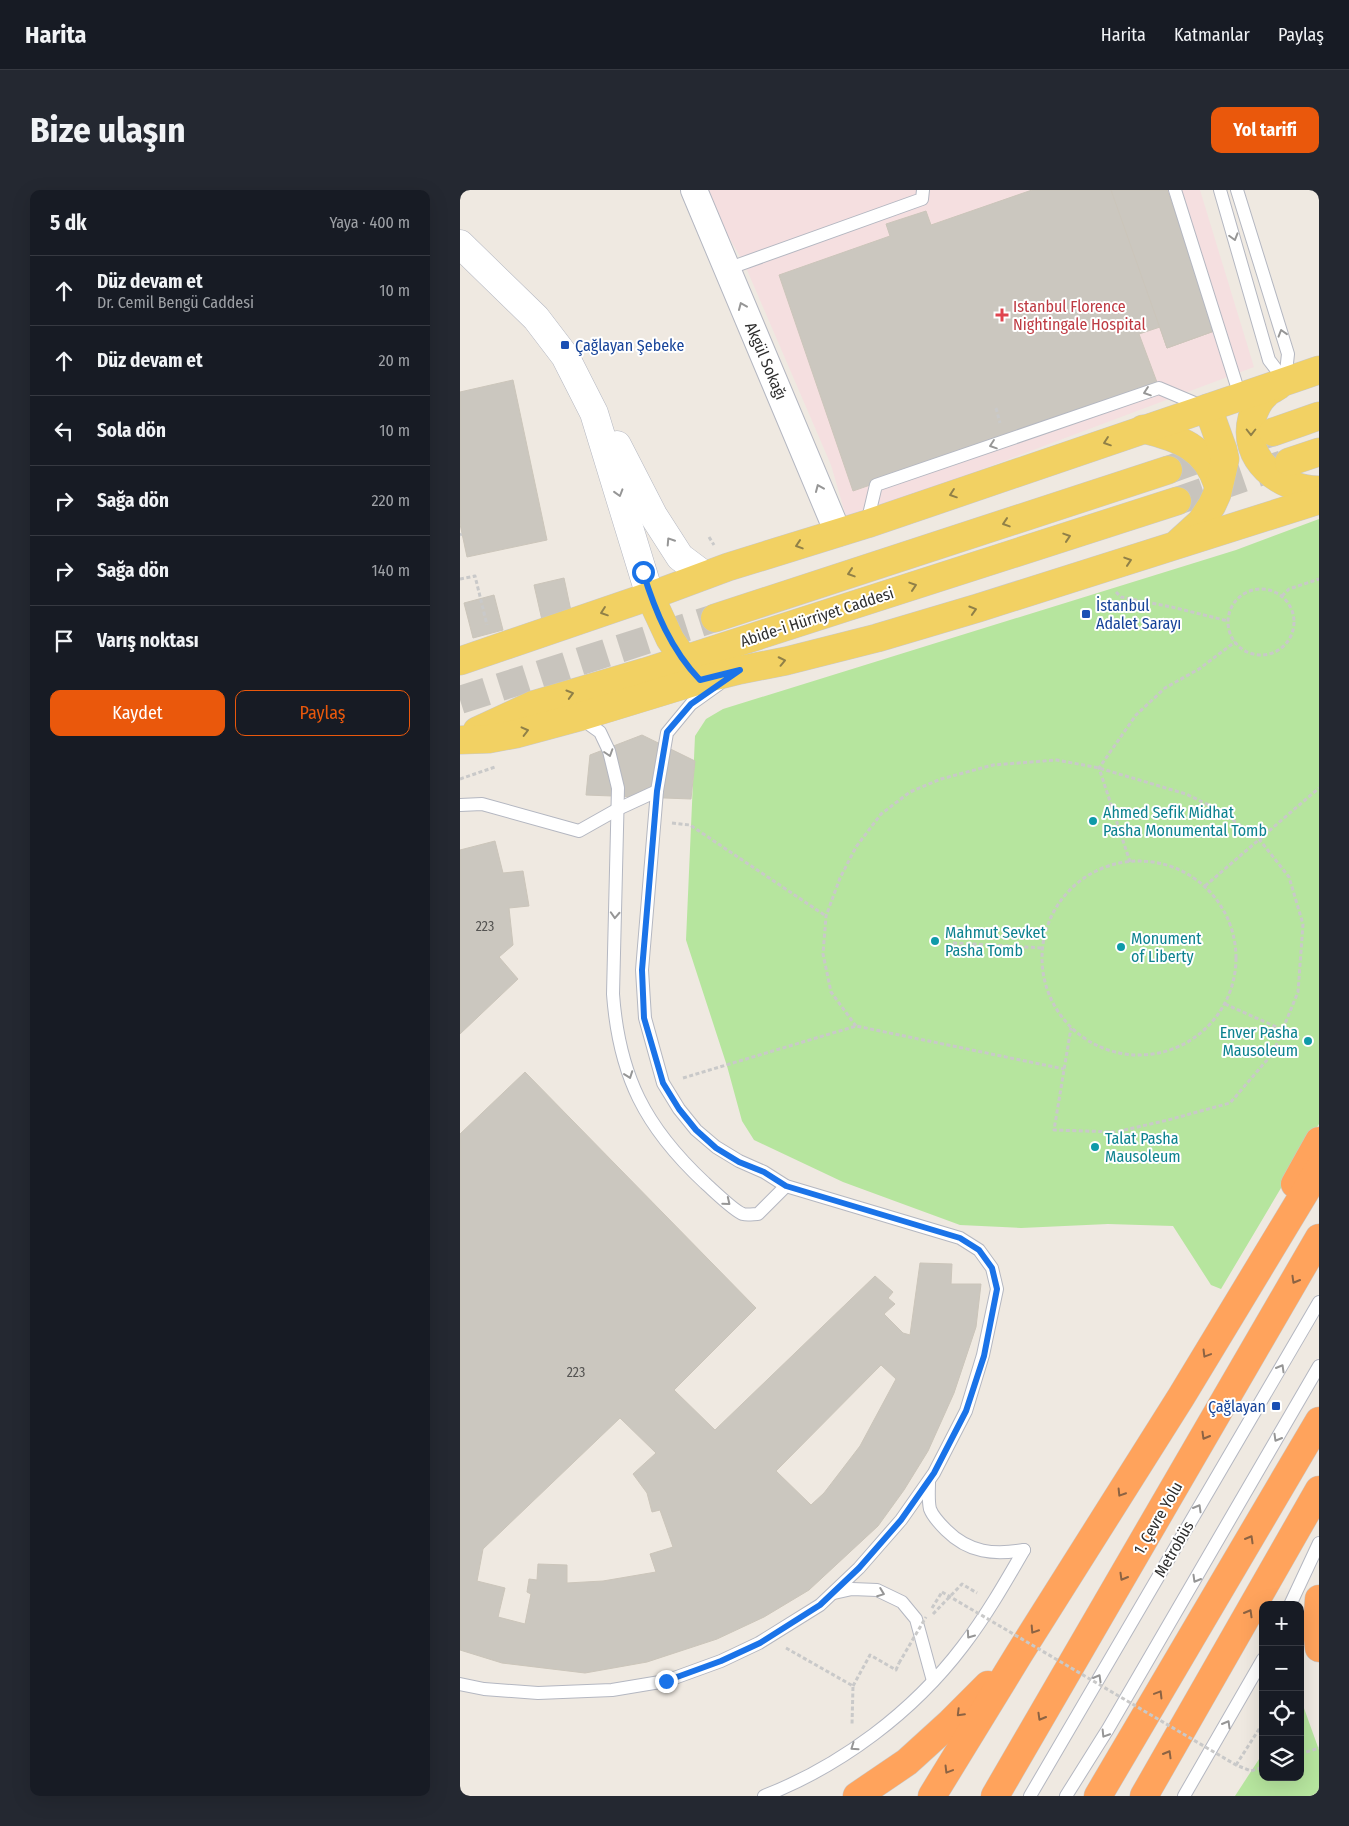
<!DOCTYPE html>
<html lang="tr">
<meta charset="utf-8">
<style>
:root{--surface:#171b24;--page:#242831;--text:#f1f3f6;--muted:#9ea1a6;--line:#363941;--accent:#ea580c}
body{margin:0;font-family:"Fira Sans Condensed",sans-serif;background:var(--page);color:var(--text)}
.controls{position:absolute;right:15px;bottom:15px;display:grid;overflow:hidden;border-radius:10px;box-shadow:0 5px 20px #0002}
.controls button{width:45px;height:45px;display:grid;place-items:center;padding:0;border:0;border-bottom:1px solid var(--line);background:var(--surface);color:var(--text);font:25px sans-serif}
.stop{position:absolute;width:15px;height:15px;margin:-11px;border:4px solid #1a73e8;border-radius:50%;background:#fff}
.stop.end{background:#1a73e8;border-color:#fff;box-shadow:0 1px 5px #0008}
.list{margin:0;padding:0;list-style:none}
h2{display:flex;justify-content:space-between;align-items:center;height:65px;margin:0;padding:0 20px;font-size:21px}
h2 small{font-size:16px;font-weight:400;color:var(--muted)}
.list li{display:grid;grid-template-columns:32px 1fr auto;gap:15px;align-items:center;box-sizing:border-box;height:70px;padding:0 20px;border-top:1px solid var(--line)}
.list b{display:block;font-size:19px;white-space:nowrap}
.list p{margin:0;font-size:16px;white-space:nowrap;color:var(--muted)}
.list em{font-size:16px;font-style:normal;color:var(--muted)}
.actions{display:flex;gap:10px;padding:15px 20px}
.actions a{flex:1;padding:11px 0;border:1px solid var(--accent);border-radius:10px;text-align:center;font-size:18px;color:var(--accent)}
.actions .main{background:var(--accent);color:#fff}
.icon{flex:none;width:28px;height:28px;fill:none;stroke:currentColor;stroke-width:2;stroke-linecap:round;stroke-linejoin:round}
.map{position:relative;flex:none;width:859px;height:1606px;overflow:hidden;border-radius:10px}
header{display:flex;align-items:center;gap:30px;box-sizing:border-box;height:70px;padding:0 25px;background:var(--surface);border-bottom:1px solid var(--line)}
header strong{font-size:24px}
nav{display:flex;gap:28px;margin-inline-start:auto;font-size:18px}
.intro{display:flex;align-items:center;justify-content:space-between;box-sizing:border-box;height:120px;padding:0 30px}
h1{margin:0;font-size:35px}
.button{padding:12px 22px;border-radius:10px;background:var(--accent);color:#fff;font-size:18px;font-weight:700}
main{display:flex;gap:30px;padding:0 30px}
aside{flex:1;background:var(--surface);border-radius:10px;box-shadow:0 5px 20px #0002}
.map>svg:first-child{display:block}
.medical{fill:#f5dfe0}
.green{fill:#b6e59e}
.building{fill:#cbc7bf;stroke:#cbc5ba;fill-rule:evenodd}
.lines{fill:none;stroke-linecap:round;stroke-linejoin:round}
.primary-tunnel{stroke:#c8c4bd;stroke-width:28;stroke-dasharray:28 14;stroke-linecap:butt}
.lane-casing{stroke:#b4b7c1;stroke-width:14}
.street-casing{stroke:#b4b7c1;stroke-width:28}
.secondary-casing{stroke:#b4b7c1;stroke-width:29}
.primary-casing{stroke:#c9c9c9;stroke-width:29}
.highway-casing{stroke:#c9c9c9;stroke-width:29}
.path{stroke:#c9c9c9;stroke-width:3;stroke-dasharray:4 2.5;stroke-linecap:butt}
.lane{stroke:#fff;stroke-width:12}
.street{stroke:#fff;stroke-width:26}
.secondary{stroke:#fff;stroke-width:28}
.primary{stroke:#f2d163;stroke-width:28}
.highway{stroke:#ffa35c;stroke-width:28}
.path-bridge{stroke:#c9c9c9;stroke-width:3;stroke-dasharray:4 2.5;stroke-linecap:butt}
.oneway{stroke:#969696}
.oneway2{stroke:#908048}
.oneway3{stroke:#8c6343}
.route{stroke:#1a73e8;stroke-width:6}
.health-dot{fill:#e0444e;stroke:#fff;stroke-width:2}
.transit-dot{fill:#1a4fb4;stroke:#fff;stroke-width:2}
.culture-dot{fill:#0f9aa8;stroke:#fff;stroke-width:2}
.labels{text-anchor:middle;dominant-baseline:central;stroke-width:4;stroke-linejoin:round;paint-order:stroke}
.number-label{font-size:14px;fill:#555452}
.health-label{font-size:16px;fill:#be3a42;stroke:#fff;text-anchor:start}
.transit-label{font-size:16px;fill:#164399;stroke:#fff;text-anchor:start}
.street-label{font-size:16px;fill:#2e2e2e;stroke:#fff}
.culture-label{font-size:16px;fill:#0d838f;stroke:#fff;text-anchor:start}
</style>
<header>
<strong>Harita</strong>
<nav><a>Harita</a><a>Katmanlar</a><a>Paylaş</a></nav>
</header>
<div class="intro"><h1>Bize ulaşın</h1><a class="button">Yol tarifi</a></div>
<main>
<aside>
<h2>5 dk<small>Yaya · 400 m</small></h2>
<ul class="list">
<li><svg class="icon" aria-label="ahead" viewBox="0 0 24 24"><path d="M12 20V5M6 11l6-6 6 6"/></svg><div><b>Düz devam et</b><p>Dr. Cemil Bengü Caddesi</p></div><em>10 m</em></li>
<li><svg class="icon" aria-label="ahead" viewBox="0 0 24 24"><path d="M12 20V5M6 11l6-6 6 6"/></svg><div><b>Düz devam et</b></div><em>20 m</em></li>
<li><svg class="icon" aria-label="left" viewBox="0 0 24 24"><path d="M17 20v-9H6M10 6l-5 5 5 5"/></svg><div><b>Sola dön</b></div><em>10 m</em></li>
<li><svg class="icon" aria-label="right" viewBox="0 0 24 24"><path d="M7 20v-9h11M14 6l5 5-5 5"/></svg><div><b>Sağa dön</b></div><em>220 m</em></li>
<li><svg class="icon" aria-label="right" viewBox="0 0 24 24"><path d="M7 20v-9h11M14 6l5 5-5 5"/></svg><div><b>Sağa dön</b></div><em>140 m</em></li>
<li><svg class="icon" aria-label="arrive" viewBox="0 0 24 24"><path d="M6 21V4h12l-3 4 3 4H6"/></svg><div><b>Varış noktası</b></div></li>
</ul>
<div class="actions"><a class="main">Kaydet</a><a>Paylaş</a></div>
</aside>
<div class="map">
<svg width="859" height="1606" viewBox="0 0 859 1606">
<rect width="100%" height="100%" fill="#efe9e1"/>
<polygon class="medical" points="241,0 740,0 794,177 387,330 371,275 284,73"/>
<g class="green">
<polygon points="859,329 859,934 761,1099 751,1095 713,1036 648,1034 561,1038 500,1035 383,992 294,950 282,931 267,876 226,750 235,546 246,529 263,519 776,360"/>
<polygon points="840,1507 859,1560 859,1606 775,1606 803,1563 803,1587 840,1587"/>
</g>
<g class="building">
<polygon points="572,0 707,0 757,140 707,158 700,137 679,144 698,195 393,301 319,85 430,46 426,34 466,21 471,35"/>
<polygon points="651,0 707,0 757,140 707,158"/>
<polygon points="53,190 87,350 7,367 0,334 0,202"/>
<polygon points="104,388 111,421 82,430 74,395"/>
<polygon points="34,405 43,440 13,448 4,413"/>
<polygon points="182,545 235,571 231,609 126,605 130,565"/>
<polygon points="35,651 43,683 63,681 69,716 49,718 53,755 39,767 58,789 0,844 0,660"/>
<path d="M65,882L296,1118L214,1200L255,1240L415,1086L433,1102L428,1108L435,1114L424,1124L443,1143L450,1145L460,1073L492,1074L491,1094H521L516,1137L494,1203L468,1261L444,1300L418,1336L349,1400L304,1427L257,1449L187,1472L125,1483L42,1473L0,1460V944ZM421,1175L436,1189L400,1256L364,1303L351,1315L316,1281ZM160,1228L196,1263L173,1284L187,1303L192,1322L200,1320L213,1357L190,1364L196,1382L143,1391L107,1393V1375L78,1374L77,1390L69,1389L67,1402L71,1404L65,1434L38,1427L45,1398L17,1391L23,1359Z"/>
</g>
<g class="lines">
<g class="primary-tunnel">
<polyline points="708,280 813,242"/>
<polyline points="717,311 829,272"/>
<polyline points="0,510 255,428"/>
</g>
<g class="lane-casing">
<g id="lane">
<polyline points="715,0 780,206"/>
<polyline points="760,0 809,170 825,191"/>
<polyline points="777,0 828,164 825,191"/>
<polyline points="267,79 462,9 463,0"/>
<polyline points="407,333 416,295 699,198 744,217"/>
<path d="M119,527L140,542L149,561L158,598L153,804C159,886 185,937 245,993C253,1000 274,1021 283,1024C287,1025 294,1024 298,1024L326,996"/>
<polyline points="0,615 22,614 119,641 158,619 197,601"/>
<path d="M469,1292C469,1300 468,1311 470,1319C473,1327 480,1334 486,1340C509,1363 534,1365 564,1360"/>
<polyline points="374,1403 392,1399 417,1400 442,1412 456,1429 473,1491"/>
<polyline points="830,1415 859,1353"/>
<polyline points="0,1494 24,1499 78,1503 152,1500 206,1491 261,1471 299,1453 360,1415 399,1378 441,1330 474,1283 506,1221 523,1165 537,1099 532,1078 519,1060 500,1048 326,996 304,982 279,971 256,957 236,940 219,919 203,893 185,828 182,780 197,601 207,543 231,514 259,494"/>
<path d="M304,1606C381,1576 453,1522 503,1456C526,1426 545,1393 564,1360"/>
<polyline points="570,1606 859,1112"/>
<polyline points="606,1606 648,1539 859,1176"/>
<polyline points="724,1606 803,1469"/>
</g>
</g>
<g class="street-casing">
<polyline id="street" points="234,0 378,343"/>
</g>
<g class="secondary-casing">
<g id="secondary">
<polyline points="0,54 76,128 105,166 134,223 190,406"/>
<polyline points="157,255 193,325 220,367 244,385"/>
</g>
</g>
<g class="primary-casing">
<g id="primary">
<path d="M818,196C814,199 808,201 805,205C799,210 794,221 792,228C781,269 820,300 859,300"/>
<path d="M683,239C719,248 746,257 758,295"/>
<polyline points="813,242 859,226"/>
<polyline points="829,272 859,262"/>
<polyline points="719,352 741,332 752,315 757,304 762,283 765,269 763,260 748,218"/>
<polyline points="190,406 210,449 233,483"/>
<polyline points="255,428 708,280"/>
<polyline points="0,471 190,406 268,377 407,334 859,180"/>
<polyline points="17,541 73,515 185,482 717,311"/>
<polyline points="0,550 29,549 56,544 119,527 240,490 280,480 326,471 417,448 518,418 859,310"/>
</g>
</g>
<g class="highway-casing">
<g id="highway">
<polyline points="835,994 859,951"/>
<polyline points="859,1409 857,1440 859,1458"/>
<polyline points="397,1606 447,1572 491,1532 528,1495"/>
<polyline points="472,1606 559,1464 721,1207 859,979"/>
<polyline points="535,1606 859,1048"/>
<polyline points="638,1606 859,1231"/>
<polyline points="684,1606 859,1300"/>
</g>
</g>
<g class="path">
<polyline points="536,218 540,233"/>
<polyline points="0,345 2,344"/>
<polyline points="249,347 254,355"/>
<polyline points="0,389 15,386 27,435"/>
<circle cx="801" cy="432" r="33"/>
<polyline points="656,402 661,407 716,418 768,431"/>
<polyline points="822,406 829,399 859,389"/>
<polyline points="0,589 35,577"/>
<polyline points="212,633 230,635 366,726"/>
<circle cx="679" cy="768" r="97"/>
<polyline points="670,672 639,578 676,525 705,498 739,479 775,452"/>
<polyline points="745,696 859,598"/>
<polyline points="493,753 583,758"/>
<polyline points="765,814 823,840"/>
<polyline points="396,836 371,802 363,764 366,726 380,688 396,657 421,624 450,602 481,589 533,575 597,570 639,578 726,604 759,620 799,649 829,687 843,734 838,802 813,863 770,913 708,930 656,942 594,940 611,838"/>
<polyline points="223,888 396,836 604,879"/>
<polyline points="472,1418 482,1402"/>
<polyline points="473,1424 502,1394 517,1403"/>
<polyline points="326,1458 393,1496 392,1535"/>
<polyline points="393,1496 410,1465 436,1480 439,1473"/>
<polyline points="840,1564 859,1558"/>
<polyline points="776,1575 803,1533"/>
</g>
<use href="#lane" class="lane"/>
<use href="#street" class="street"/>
<use href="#secondary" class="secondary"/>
<use href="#primary" class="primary"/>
<use href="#highway" class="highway"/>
<g class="path-bridge">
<polyline points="482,1402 776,1575 791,1581 803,1577"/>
<polyline points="439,1473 466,1427"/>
</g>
</g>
<defs><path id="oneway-chevron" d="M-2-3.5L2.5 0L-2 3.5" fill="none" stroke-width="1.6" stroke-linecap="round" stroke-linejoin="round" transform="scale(1.25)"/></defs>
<g class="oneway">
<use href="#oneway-chevron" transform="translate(774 47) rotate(74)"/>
<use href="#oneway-chevron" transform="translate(282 116) rotate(-113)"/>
<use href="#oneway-chevron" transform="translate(822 143) rotate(-107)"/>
<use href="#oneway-chevron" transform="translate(687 202) rotate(161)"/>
<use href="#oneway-chevron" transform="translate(533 255) rotate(161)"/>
<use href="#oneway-chevron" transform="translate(359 298) rotate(-113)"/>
<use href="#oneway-chevron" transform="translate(159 303) rotate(73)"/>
<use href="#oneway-chevron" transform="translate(210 351) rotate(-123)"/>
<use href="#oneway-chevron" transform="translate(149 563) rotate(72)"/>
<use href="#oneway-chevron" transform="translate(155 725) rotate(93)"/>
<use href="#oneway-chevron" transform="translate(169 885) rotate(70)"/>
<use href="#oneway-chevron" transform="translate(267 1012) rotate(39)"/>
<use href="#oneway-chevron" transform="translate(821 1178) rotate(-60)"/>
<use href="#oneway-chevron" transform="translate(817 1248) rotate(120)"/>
<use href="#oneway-chevron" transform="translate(738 1318) rotate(-60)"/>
<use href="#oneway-chevron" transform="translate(736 1389) rotate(120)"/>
<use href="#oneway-chevron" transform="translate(421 1403) rotate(21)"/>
<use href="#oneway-chevron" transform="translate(510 1445) rotate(125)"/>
<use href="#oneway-chevron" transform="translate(638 1488) rotate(-60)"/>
<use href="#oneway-chevron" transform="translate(767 1534) rotate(-60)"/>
<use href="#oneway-chevron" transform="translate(645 1544) rotate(122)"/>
<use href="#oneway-chevron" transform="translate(394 1557) rotate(145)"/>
</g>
<g class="oneway2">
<use href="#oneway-chevron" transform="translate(791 242) rotate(90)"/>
<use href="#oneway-chevron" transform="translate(647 252) rotate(161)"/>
<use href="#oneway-chevron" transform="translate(493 304) rotate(161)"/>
<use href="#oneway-chevron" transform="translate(546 333) rotate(162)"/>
<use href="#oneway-chevron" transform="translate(607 347) rotate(-18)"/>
<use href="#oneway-chevron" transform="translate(339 355) rotate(162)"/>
<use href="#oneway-chevron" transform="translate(668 371) rotate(-18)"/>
<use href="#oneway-chevron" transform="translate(391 383) rotate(162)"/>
<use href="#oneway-chevron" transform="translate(453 396) rotate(-18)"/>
<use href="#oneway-chevron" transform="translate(513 420) rotate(-17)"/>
<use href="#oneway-chevron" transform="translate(144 422) rotate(161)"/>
<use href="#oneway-chevron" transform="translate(322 471) rotate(-12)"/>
<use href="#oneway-chevron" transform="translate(110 504) rotate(-16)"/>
<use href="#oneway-chevron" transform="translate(65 541) rotate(-14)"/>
</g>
<g class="oneway3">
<use href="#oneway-chevron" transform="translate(835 1090) rotate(120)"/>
<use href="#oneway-chevron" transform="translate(746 1164) rotate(121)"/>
<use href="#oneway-chevron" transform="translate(745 1246) rotate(120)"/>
<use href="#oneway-chevron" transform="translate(661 1303) rotate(122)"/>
<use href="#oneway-chevron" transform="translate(790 1349) rotate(-60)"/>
<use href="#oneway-chevron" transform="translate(663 1387) rotate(120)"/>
<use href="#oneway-chevron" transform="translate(789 1423) rotate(-60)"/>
<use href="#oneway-chevron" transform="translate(574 1440) rotate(123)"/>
<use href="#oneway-chevron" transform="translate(699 1504) rotate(-59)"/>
<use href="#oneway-chevron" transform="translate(500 1523) rotate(135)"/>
<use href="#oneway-chevron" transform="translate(581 1527) rotate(120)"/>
<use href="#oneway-chevron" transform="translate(708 1564) rotate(-60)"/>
<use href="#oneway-chevron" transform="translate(488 1580) rotate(121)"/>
</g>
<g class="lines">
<path class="route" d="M183,382C195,421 211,460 240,490L280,480L231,514L207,542L197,601L182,780L184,828L203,893L219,919L236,940L256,958L279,972L304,982L326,996L500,1048L519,1060L532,1078L537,1099L524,1166L506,1221L474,1283L441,1330L399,1378L360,1415L300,1453L261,1471L206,1491"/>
</g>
<path class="health-dot" d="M539.5 117.5h5v5h5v5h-5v5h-5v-5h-5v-5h5z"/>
<g class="transit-dot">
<rect x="100" y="150" width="10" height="10" rx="2.5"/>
<rect x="621" y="419" width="10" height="10" rx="2.5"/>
<rect x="811" y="1211" width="10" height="10" rx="2.5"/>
</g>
<g class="culture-dot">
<circle cx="633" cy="631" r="5"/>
<circle cx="475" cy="751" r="5"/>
<circle cx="661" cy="757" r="5"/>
<circle cx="848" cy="851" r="5"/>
<circle cx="635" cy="957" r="5"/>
</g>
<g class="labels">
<g class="number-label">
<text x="25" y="736">223</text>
<text x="116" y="1182">223</text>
</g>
<g class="health-label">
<text x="553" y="116">Istanbul Florence<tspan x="553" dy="18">Nightingale Hospital</tspan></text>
</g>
<g class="transit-label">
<text x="115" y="155">Çağlayan Şebeke</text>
<text x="636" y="415">İstanbul<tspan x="636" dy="18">Adalet Sarayı</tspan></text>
<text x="806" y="1216" text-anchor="end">Çağlayan</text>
</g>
<g class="street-label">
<text transform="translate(306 171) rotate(67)">Akgül Sokağı</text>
<text transform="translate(357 427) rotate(-18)">Abide-i Hürriyet Caddesi</text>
<text transform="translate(698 1328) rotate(-60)">1. Çevre Yolu</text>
<text transform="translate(714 1359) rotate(-60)">Metrobüs</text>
</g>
<g class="culture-label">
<text x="643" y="622">Ahmed Sefik Midhat<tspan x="643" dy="18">Pasha Monumental Tomb</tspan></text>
<text x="485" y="742">Mahmut Sevket<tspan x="485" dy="18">Pasha Tomb</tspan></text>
<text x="671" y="748">Monument<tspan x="671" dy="18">of Liberty</tspan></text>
<text x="838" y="842" text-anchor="end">Enver Pasha<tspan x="838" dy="18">Mausoleum</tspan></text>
<text x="645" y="948">Talat Pasha<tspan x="645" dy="18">Mausoleum</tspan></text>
</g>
</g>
</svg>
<div class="controls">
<button>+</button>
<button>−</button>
<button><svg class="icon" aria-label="locate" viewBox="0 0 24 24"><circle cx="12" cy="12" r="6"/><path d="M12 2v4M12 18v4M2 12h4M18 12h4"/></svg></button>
<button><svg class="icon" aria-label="layers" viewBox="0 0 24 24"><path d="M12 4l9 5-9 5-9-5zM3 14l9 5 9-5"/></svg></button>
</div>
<div class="stop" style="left:183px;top:382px"></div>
<div class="stop end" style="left:206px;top:1491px"></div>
</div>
</main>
